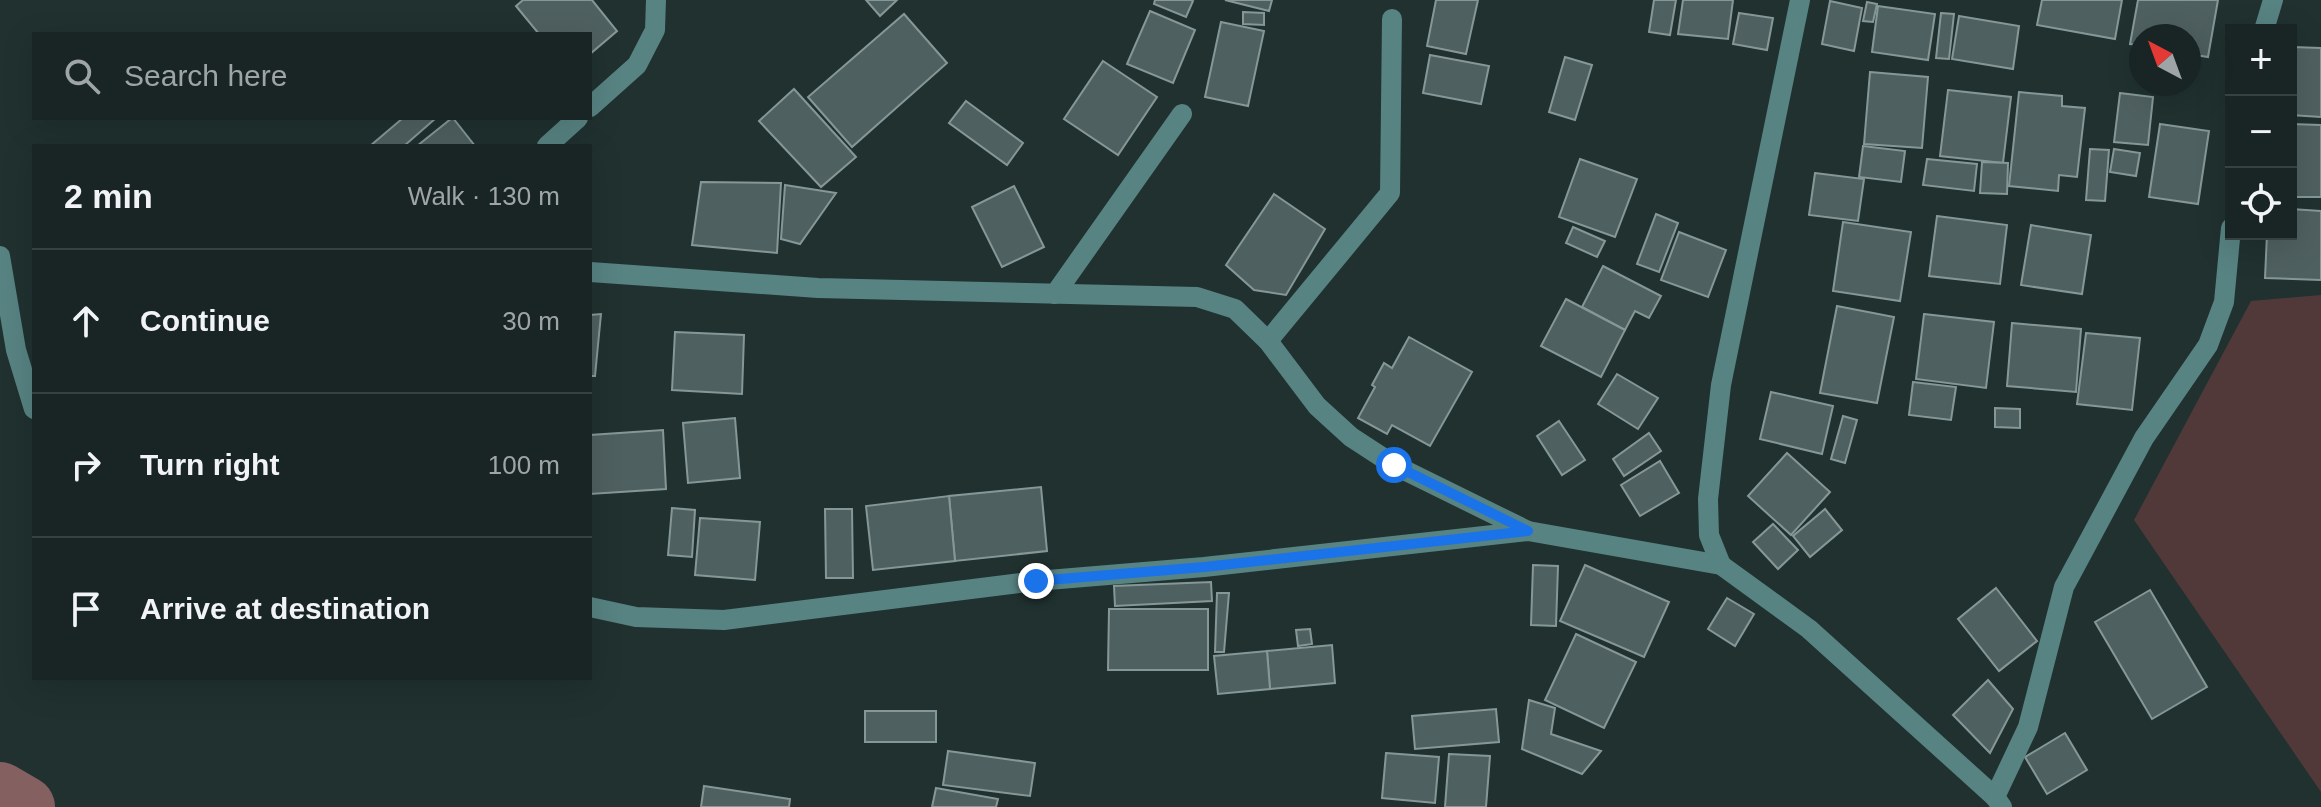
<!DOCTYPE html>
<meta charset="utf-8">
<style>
:root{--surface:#182524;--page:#253131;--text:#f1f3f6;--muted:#9fa5a6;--line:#364241}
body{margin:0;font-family:Helvetica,sans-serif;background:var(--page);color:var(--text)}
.controls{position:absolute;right:24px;top:24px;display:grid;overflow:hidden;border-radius:0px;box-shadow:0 8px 32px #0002}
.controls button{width:72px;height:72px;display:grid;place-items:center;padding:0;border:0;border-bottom:2px solid var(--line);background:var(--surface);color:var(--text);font:40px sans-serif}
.compass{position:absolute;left:2129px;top:24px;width:72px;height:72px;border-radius:50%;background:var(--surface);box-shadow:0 8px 32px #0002;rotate:319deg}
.stop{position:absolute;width:24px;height:24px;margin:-18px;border:6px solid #1a73e8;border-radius:50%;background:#fff}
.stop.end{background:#1a73e8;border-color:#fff;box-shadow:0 2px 8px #0008}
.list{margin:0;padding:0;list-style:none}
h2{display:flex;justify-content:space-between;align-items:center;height:104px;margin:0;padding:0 32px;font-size:34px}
h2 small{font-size:26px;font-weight:400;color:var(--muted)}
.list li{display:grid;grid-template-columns:52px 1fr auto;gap:24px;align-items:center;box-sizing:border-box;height:144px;padding:0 32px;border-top:2px solid var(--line)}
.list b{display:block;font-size:30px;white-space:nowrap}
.list em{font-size:26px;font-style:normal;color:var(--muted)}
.icon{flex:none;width:44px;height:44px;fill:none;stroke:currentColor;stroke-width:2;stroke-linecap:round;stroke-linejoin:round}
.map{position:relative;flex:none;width:2321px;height:807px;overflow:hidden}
.search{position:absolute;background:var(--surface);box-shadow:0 8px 32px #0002;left:32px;top:32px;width:560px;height:88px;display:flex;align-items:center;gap:20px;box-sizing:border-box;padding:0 28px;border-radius:0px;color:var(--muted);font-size:30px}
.panel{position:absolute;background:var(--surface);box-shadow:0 8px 32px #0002;left:32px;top:144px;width:560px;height:536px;border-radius:0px}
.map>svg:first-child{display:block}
.green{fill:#523939}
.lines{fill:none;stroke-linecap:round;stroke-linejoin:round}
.river{stroke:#856061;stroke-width:62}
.building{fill:#4f6060;stroke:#859897;stroke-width:2}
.minor{stroke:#578382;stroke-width:20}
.route{stroke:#1a73e8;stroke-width:10}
</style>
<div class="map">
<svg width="2321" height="807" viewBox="0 0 2321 807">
<rect width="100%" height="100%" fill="#203130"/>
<polygon class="green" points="2321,295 2321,792 2134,520 2251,301"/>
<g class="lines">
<polyline class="river" points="0,793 24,807"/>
</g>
<g class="building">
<polygon points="523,0 592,0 617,31 590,54 590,34 539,34 516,6"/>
<polygon points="866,0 897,0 880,16"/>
<polygon points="1155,0 1191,0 1193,1 1186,17 1154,4"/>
<polygon points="1225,0 1272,0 1269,11"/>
<polygon points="1436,0 1478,0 1466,54 1427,46"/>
<polygon points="1654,0 1676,0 1670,35 1649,32"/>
<polygon points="1683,0 1733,0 1728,39 1678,34"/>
<polygon points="2042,0 2122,0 2115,39 2037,25"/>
<polygon points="2138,0 2218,0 2208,57 2189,54 2189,36 2141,36 2141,45 2130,44"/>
<polygon points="1830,1 1862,8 1854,51 1822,44"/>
<polygon points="1867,2 1877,4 1873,22 1863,21"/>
<polygon points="1878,6 1935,14 1928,60 1872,52"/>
<polygon points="1150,11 1195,30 1173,83 1127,64"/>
<polygon points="1243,12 1264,13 1264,25 1243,24"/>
<polygon points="1739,13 1773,18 1767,50 1733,44"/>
<polygon points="1941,13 1954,14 1949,59 1936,58"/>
<polygon points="904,14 947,63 852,147 808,97"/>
<polygon points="1959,16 2019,26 2013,69 1952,59"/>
<polygon points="1221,22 1264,31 1248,106 1205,97"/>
<polygon points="2293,47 2321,48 2321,117 2291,115"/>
<polygon points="1430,55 1489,66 1481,104 1423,93"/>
<polygon points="1565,57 1592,65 1575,120 1549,112"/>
<polygon points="1103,61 1157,97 1118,155 1064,119"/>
<polygon points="1870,72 1928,77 1922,148 1864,144"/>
<polygon points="794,89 856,157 821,187 759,121"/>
<polygon points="1948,90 2011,97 2003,163 1940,156"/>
<polygon points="2019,92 2062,96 2062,106 2085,108 2077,177 2059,175 2058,191 2009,186"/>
<polygon points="2120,93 2153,97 2148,145 2114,142"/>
<polygon points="966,101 1023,143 1007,165 949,123"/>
<polygon points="403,118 436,118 404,146 370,146"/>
<polygon points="453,118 475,146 417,146 452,118"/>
<polygon points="2160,124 2209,131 2198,204 2149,197"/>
<polygon points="2291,124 2321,125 2321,197 2291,197"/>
<polygon points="1863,146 1905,151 1901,182 1859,177"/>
<polygon points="2090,149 2109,150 2105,201 2086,200"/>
<polygon points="2114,149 2140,153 2136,176 2110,172"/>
<polygon points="1580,159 1637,179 1615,237 1559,217"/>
<polygon points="1927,159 1977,164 1974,191 1923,185"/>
<polygon points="1982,162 2008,163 2007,194 1980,193"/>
<polygon points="1815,173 1864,179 1858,221 1809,215"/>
<polygon points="701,182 781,183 777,253 692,245"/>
<polygon points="785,185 836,193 800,244 781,239"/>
<polygon points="1014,186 1044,247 1002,267 972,207"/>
<polygon points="1274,194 1325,229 1286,295 1254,290 1226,265"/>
<polygon points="2291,209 2321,211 2321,280 2265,278 2267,234 2291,234"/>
<polygon points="1656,214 1678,223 1659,272 1637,264"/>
<polygon points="1937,216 2007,225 2000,284 1929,276"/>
<polygon points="1843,222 1911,232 1900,301 1833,291"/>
<polygon points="2031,225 2091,235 2082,294 2021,285"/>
<polygon points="1573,227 1605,241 1597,257 1566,243"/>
<polygon points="1679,232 1726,250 1708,297 1661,280"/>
<polygon points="1603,266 1661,296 1649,318 1635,311 1625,330 1582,307"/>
<polygon points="1566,299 1625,330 1601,377 1541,346"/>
<polygon points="1837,306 1894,317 1877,403 1820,393"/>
<polygon points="601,314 595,376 590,376 590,315"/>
<polygon points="1924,314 1994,322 1986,388 1916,379"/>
<polygon points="2012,323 2081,329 2076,392 2007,386"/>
<polygon points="675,332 744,335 742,394 672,390"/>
<polygon points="2086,333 2140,338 2132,410 2077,404"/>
<polygon points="1409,337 1472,372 1430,446 1392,425 1387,434 1358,418 1375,387 1372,385 1384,363 1392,368"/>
<polygon points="1617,374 1658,398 1638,429 1598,404"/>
<polygon points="1913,382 1956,387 1951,420 1909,415"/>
<polygon points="1771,392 1833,406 1822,454 1760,439"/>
<polygon points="1995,408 2020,409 2020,428 1995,427"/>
<polygon points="1843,416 1857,420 1845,463 1831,459"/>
<polygon points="735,418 740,478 688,483 683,423"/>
<polygon points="1559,421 1585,460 1562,475 1537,436"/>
<polygon points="663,430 666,489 590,494 590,435"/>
<polygon points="1649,433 1661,451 1624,476 1613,459"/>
<polygon points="1787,453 1830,492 1791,535 1748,496"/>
<polygon points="1660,461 1679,493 1640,516 1621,485"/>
<polygon points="1041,487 1047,551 955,561 949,496"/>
<polygon points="949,496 955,561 873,570 866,506"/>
<polygon points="672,508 695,510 692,557 668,555"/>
<polygon points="825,509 852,509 853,578 826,578"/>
<polygon points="1825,509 1842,530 1810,557 1793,536"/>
<polygon points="700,518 760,522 755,580 695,575"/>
<polygon points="1773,524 1798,550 1778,569 1753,542"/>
<polygon points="1533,565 1558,566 1556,626 1531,625"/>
<polygon points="1585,565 1669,602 1644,657 1560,621"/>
<polygon points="1211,582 1212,601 1115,606 1114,586"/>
<polygon points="1996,588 2037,641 1999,671 1958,619"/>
<polygon points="2150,590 2207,687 2152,719 2095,622"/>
<polygon points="1217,593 1229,593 1224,652 1215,652"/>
<polygon points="1727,598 1754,614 1735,646 1708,629"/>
<polygon points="1109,609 1208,609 1208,670 1108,670"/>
<polygon points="1310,629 1312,644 1298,646 1296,630"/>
<polygon points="1576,634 1636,662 1604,728 1545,700"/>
<polygon points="1332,645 1335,683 1270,689 1267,651"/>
<polygon points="1267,651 1270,689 1218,694 1214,656"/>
<polygon points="1988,680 2013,709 1990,753 1953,715"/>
<polygon points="1529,700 1555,708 1551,734 1601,751 1582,774 1522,749"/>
<polygon points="1496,709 1499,742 1415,749 1412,716"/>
<rect x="865" y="711" width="71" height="31"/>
<polygon points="2065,733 2087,770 2047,794 2025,757"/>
<polygon points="948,751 1035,763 1030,796 943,785"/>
<polygon points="1386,753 1439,757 1435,803 1382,798"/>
<polygon points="1449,754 1490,756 1486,807 1445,807"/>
<polygon points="704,786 790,799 789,807 701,807"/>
<polygon points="936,788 998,799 996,807 932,807"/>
</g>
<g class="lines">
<g class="minor">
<polyline points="2264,30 2273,0"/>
<polyline points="590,107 637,65 655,30 656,0"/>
<polyline points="547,146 578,118"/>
<polyline points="0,256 16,350 34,409"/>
<polyline points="590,272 818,288 1197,297 1235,309 1268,341 1317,406 1351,437 1394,465 1528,531"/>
<polyline points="1055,294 1182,114"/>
<polyline points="1268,341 1390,193 1392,19"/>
<polyline points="1721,565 1709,535 1708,499 1721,385 1800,0"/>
<polyline points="590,607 636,617 724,620 1036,581 1204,567 1528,531 1721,565 1809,629 1995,797 2002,807"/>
<polyline points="1995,797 2028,727 2064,587 2144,438 2208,345 2224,302 2231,228"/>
</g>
</g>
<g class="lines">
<polyline class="route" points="1036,581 1204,567 1528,531 1394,465"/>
</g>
</svg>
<div class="controls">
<button>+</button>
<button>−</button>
<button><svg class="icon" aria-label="locate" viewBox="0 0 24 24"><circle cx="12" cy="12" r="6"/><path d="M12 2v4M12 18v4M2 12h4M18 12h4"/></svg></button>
</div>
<svg class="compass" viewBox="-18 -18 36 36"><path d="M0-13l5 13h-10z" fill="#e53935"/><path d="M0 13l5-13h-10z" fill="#9fa5a6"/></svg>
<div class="stop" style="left:1394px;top:465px"></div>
<div class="stop end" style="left:1036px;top:581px"></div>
<div class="search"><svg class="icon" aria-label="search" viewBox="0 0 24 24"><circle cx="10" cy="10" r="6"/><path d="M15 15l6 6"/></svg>Search here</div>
<section class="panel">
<h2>2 min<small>Walk · 130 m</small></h2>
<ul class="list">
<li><svg class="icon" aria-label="ahead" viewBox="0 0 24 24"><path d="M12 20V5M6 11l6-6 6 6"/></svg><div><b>Continue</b></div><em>30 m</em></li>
<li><svg class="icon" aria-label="right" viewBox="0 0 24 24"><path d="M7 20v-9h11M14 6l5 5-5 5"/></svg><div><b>Turn right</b></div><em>100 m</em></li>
<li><svg class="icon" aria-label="arrive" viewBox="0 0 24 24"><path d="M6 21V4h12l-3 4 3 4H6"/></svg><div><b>Arrive at destination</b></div></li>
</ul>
</section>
</div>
